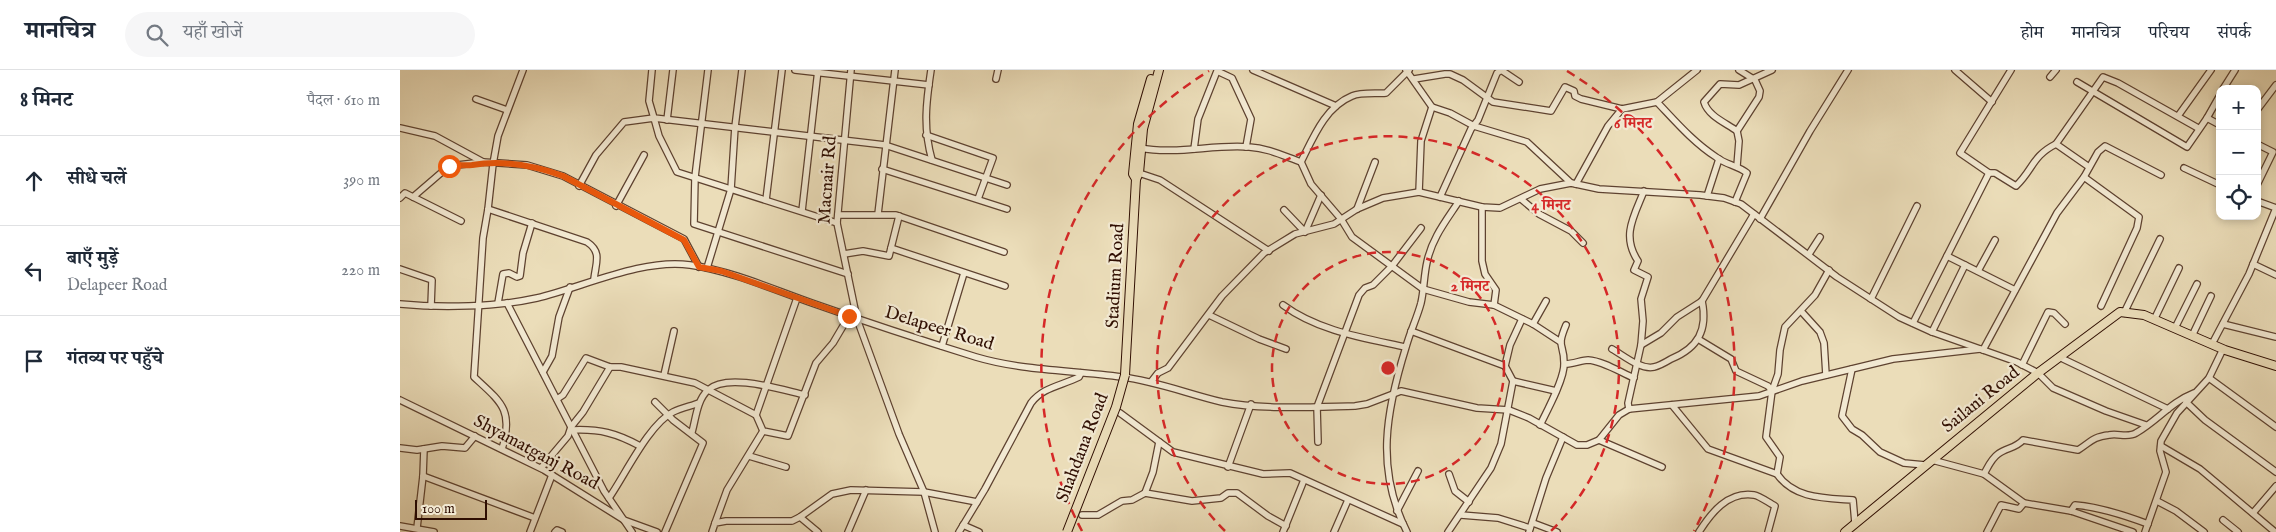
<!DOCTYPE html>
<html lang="hi">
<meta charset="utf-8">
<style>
:root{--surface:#fff;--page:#f6f6f7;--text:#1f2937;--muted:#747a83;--line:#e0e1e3}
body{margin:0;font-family:"IM FELL English","Noto Serif Devanagari",serif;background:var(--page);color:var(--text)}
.controls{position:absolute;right:15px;top:15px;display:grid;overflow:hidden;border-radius:10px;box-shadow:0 2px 8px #0003}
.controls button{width:45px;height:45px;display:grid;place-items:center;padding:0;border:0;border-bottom:1px solid var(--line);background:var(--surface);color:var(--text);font:25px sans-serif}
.scale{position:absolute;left:15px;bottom:12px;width:72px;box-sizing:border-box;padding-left:5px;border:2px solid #2f0e02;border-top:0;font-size:14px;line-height:18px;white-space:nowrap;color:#2f0e02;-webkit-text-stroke:4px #f2e9d2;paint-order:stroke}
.stop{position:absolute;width:15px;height:15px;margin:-11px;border:4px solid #ea580c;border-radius:50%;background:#fff}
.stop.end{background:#ea580c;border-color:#fff;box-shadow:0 1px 5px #0008}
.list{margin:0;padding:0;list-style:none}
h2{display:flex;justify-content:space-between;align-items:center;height:65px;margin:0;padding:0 20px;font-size:21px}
h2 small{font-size:16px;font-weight:400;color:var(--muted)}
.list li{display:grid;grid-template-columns:32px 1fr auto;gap:15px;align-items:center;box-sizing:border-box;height:90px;padding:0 20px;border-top:1px solid var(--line)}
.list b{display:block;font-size:19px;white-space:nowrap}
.list p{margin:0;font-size:16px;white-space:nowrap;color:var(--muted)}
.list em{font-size:16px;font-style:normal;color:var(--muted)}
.icon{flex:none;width:28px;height:28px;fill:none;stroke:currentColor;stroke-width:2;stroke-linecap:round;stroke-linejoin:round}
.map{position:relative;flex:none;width:1876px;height:462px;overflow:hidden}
header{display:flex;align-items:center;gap:30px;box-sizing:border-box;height:70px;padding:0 25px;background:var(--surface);border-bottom:1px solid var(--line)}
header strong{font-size:24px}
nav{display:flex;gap:28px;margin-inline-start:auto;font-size:18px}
.search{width:350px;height:45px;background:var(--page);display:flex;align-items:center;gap:12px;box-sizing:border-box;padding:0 18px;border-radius:28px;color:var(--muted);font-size:19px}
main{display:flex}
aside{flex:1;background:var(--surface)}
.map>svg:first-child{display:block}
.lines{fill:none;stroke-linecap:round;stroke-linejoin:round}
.minor-casing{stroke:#5e4230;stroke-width:8}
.major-casing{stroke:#2f0e02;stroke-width:10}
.minor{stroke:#f2e9d2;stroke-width:5.5}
.major{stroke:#ebddb9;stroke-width:8}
.major-bridge-casing{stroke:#2f0e02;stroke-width:10;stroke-linecap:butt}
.major-bridge{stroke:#ebddb9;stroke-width:8}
.route{stroke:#ea580c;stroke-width:6}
.ring{fill:none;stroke:#d62828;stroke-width:2.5;stroke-dasharray:9 6}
.labels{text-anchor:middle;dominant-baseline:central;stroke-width:4.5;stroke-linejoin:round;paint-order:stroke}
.street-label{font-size:18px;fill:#2f0e02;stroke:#f2e9d2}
.centre{fill:#d62828;stroke:#f2e9d2;stroke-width:2.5}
.ring-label{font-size:15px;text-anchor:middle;font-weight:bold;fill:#d62828;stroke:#f2e9d2;stroke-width:4.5;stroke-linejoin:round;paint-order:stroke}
</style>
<header>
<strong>मानचित्र</strong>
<div class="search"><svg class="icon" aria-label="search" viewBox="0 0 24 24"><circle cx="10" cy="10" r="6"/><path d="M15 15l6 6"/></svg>यहाँ खोजें</div>
<nav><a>होम</a><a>मानचित्र</a><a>परिचय</a><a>संपर्क</a></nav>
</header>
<main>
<aside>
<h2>8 मिनट<small>पैदल · 610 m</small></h2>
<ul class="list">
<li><svg class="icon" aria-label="ahead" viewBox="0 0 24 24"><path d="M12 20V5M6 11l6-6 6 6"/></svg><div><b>सीधे चलें</b></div><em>390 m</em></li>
<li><svg class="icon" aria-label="left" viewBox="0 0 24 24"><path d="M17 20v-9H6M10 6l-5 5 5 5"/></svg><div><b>बाएँ मुड़ें</b><p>Delapeer Road</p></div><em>220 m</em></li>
<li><svg class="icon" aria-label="arrive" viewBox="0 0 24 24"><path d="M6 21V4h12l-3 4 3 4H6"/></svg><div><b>गंतव्य पर पहुँचे</b></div></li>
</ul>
</aside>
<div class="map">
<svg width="1876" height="462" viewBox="0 0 1876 462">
<rect width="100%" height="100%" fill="#ebddb9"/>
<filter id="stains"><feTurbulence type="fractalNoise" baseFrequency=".004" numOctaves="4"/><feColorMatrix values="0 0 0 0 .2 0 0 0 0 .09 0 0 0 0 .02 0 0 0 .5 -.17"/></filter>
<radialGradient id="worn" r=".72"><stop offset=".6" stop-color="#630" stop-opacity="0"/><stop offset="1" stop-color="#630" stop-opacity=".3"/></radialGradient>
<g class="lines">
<g class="minor-casing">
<g id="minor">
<polyline points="252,0 249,31 254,48 485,75 607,115"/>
<polyline points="308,0 295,107 294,154 448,204"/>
<polyline points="395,0 529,15"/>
<polyline points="451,0 437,153 457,249 499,364 524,422 535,462"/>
<path d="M531,0C526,33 523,58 532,90"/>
<polyline points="853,0 936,36"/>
<polyline points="1006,0 1032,37 1050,43 1074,56 1127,72 1171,113"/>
<path d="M1009,0L986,23C976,24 961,22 952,26C925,37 913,68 901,92L911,114L941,149L952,167L1023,219L1069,232L1094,235L1133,254L1159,271"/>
<polyline points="1101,0 1119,12"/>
<polyline points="1555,0 1592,32"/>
<polyline points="1650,7 1656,0"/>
<polyline points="596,9 598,0"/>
<polyline points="1014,9 1045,4 1050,4 1063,10 1093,32 1151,41 1165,17 1174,21 1175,26 1181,29 1222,39 1257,32 1297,0"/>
<polyline points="1677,12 1787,77 1807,48 1820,25"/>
<polyline points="1823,19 1835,0"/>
<polyline points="76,29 107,40"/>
<path d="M1257,32C1276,52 1293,72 1316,87C1326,95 1337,95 1347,103L1335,132"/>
<polyline points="1857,40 1876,15"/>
<polyline points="1778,46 1811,0"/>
<polyline points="1807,48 1820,55"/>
<polyline points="267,50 273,0"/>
<polyline points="0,58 35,66 83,92"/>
<polyline points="1337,61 1359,27 1360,21 1355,10 1339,0"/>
<polyline points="526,65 593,88 578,129"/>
<polyline points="1857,74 1873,82 1857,115"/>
<path d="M740,78C776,85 814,74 849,77C868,78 884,86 901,92"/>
<polyline points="794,79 798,49 817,1 832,8 851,49 846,77"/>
<path d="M1337,96L1339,71L1337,61C1326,53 1308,46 1304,32L1320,14L1339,15L1372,0"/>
<polyline points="1689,97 1656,74 1703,7 1718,13 1798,58"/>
<polyline points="1784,98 1820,115"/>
<polyline points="482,99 607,139"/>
<polyline points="739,103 760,110 869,181"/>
<polyline points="1589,103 1560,83 1611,0"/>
<polyline points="1684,107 1739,147 1737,158 1701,236"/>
<polyline points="1176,114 1208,56 1222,39"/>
<polyline points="179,116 196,85 224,52 254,48 259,66 277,102 437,153"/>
<polyline points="1019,122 1021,71 1032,37"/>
<polyline points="1307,126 1319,89"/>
<polyline points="13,127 49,96 83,92 127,95 163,106 284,169 299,197"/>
<polyline points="1040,127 1071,59 1078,50 1097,3 1100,1"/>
<polyline points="0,128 5,123 61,151"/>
<polyline points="1121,129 1139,144 1171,161 1183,173"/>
<polyline points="366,130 382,0"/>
<polyline points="1857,131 1876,138"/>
<polyline points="216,136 244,85"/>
<polyline points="1082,137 1082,191 1085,204 1096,220 1094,235"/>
<path d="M88,139L187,172C202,182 196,192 194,209"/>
<polyline points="957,139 975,92"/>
<polyline points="884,140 905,162 921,125"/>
<polyline points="402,141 418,0"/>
<polyline points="478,144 495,0"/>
<polyline points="438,145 496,145 604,182"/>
<polyline points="1360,149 1410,61 1448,0"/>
<polyline points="491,178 605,216"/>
<polyline points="444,184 463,181 489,186 499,146"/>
<polyline points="1409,184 1420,167"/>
<polyline points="1547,186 1615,220"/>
<polyline points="1853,194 1876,205"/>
<polyline points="307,198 331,119 335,57 342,0"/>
<polyline points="0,199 32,210 31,236"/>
<polyline points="1578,201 1595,170"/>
<polyline points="1471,229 1517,136"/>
<polyline points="98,233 103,204 109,203 117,207 120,206 123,183 132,153"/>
<polyline points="107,233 204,421 232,462"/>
<path d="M0,234C41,238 97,237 137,228C183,217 243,188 290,195C332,201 372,219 412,233C466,252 521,270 576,287C623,301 673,300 722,307C756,311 788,324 822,332C862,340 913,337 955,336L967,334L1001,321L1077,338L1109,340L1129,348L1177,375H1187L1199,370L1219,345L1229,339L1359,326L1402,311L1493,289L1580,279"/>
<path d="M883,235C918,261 964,268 1005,277"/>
<polyline points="1401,241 1420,262 1424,273 1426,305"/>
<polyline points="1724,243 1760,169"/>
<polyline points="809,245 859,269 886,279"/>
<polyline points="1754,250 1779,198"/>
<path d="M1513,253L1589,103H1595L1616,116C1633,100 1632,86 1656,74"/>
<polyline points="1133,254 1146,231"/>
<polyline points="1823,254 1876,267"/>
<polyline points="1775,258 1797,214"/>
<polyline points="1011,261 1105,296 1110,275 1122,249"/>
<polyline points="1532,262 1565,195"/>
<polyline points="1792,266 1811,226"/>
<polyline points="1298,269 1331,289 1336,301 1368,316 1372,321"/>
<polyline points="1812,274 1849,204 1876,138"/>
<polyline points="1241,275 1261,263 1277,247 1302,231 1354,144"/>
<polyline points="542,276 564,203"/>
<path d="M1212,279C1223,285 1240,300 1254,297C1259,296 1266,292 1271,289C1298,278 1308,260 1302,231"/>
<polyline points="1583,280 1657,143 1684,107 1698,82 1705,76 1761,105"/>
<polyline points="1659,287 1768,339"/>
<path d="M1165,294C1173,294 1182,290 1188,290C1203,291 1220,302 1234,308"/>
<polyline points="1622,295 1648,242 1654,243 1665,254"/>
<polyline points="1452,299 1442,346 1452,359 1462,365 1480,382 1504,393 1525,395"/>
<polyline points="143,302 152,286 159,247 170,217"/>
<polyline points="264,305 274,261"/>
<polyline points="1809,308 1876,357"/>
<polyline points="1113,311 1156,321"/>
<polyline points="751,312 758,303 768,298 822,226 864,183 895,164 934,154 957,139 983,128 1019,122 1082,137 1100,138 1140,119 1171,113 1199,119 1300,125 1324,128 1341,134 1437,207 1499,247 1532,262 1617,292 1638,303 1653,318 1706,341 1746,355"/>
<polyline points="157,329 163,325 186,288 210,297 221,297 295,313 356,345 363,361 388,366 416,293 433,273 449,246"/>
<polyline points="0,330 144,400 224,450 257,462"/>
<polyline points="255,332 273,350 303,373 265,462"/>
<polyline points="1786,332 1805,350 1876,402"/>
<path d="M1272,335L1308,379L1377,404C1394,429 1425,428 1453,430L1455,453"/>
<path d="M1229,339L1228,333L1241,275L1243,251L1241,229L1248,207L1234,200L1238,191C1221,166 1234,146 1244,121"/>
<polyline points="720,343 773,382 863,404 890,403 1003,454"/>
<polyline points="356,345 397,228"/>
<path d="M1140,355C1147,341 1165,308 1164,293C1164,272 1156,279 1166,255"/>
<path d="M173,360C200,359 216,363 240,376"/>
<path d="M292,362C296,348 297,330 308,320C327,302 382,320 405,325"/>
<polyline points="1199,370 1262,397"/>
<polyline points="918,372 917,337 959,225 965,218 973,215 992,196 1021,158"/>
<polyline points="1761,376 1800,399 1875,462"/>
<polyline points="0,378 17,380 42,376 65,378 75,366"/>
<path d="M102,379C114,340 101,332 74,307L83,168L88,139L93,94L98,66L123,0"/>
<polyline points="349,386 386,397"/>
<polyline points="1532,390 1584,404 1624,433 1671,441 1733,462"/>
<polyline points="828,397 851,334"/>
<polyline points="141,398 168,366 171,357 183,342 210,297"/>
<polyline points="1049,404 1055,421 1069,432"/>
<polyline points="1377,404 1380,387 1366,367 1372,321 1378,304 1380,280 1385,257 1415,225 1429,200"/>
<path d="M1584,404C1588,397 1591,389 1598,384C1606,378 1616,378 1623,370L1678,380C1691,372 1692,367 1709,365C1718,363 1728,368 1736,363C1757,351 1771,332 1794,323"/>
<polyline points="23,406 135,448"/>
<polyline points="745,423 753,402 759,372"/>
<path d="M209,428C225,405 249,354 273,342C281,338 291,336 299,333"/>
<polyline points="1757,431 1776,441 1804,462"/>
<polyline points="997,441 1018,401"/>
<path d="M1671,441L1675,435C1700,437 1724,445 1748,454"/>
<polyline points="1853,443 1876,416"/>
<polyline points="682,445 698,445 722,431 732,430 745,423 792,431 821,428 828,423 837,423 868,446 886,456"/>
<polyline points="1061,445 1098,448 1130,458"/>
<polyline points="400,447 418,462"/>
<polyline points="1823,450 1838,462"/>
<polyline points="315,453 327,420 363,361"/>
<polyline points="1133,453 1157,462"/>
<polyline points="563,455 579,462"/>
<polyline points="0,456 34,462"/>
<polyline points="17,458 23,406 24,379"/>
<polyline points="130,462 152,405"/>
<polyline points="155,462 157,460 162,462"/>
<polyline points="312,462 315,453 326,451 392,451 400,447 432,424 451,420 524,422 577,432"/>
<polyline points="448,462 466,420"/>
<path d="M559,462L585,419L631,333C643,317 661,316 679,307L681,303"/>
<polyline points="883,462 904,410"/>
<polyline points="934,462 948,430"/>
<path d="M1007,462C975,399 986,341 1006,277C1010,262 1017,248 1021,233C1024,220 1024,205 1027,192C1032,168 1046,151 1059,131"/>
<polyline points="1048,462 1091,398 1101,374 1113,311 1105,296"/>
<polyline points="1129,462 1146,408 1163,367"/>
<path d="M1299,462C1311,443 1328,421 1354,425C1360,426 1369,433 1375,436L1368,462"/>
<polyline points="1587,462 1601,435 1619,439 1624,433"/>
<polyline points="1745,462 1766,402 1760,381 1761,371 1777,343 1809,308 1823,279"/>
</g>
</g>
<g class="major-casing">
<g id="major">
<polyline points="736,109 733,104 738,54 751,9"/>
<polyline points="725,305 736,109 739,103 743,59 759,0"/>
<polyline points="1445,462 1638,303 1720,242 1744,245 1825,280 1876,296"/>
</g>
</g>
<use href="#minor" class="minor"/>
<use href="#major" class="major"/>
<g class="major-bridge-casing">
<polyline id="major-bridge" points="667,462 716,337 725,305"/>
</g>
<use href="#major-bridge" class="major-bridge"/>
</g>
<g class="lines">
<path class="route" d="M49,96C57,94 64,96 72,95C103,90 133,95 163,106L284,170L299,197L321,201L449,246"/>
</g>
<g class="ring">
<circle cx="988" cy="298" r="116"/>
<path d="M825 461A231 231 0 1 1 1151 461"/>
<path d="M682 461A347 347 0 0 1 809 1M1167 1A347 347 0 0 1 1294 461"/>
</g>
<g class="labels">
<g class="street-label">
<text transform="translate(428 110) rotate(-86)">Macnair Rd</text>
<text transform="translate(716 206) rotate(-87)">Stadium Road</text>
<text transform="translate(539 259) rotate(17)">Delapeer Road</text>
<text transform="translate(1581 330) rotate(-39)">Sailani Road</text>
<text transform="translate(683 378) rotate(-69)">Shahdana Road</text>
<text transform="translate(136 383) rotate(28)">Shyamatganj Road</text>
</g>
</g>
<circle cx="988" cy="298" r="8" class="centre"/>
<g class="ring-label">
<text x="1233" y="58">6 मिनट</text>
<text x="1151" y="140">4 मिनट</text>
<text x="1070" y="221">2 मिनट</text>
</g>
<rect width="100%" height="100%" filter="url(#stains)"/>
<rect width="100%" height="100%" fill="url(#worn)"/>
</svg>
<div class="controls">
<button>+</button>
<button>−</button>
<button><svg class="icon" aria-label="locate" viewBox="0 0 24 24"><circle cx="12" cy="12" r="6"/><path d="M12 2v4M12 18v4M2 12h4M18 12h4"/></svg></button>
</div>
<div class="scale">100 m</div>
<div class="stop" style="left:49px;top:96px"></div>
<div class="stop end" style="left:449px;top:246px"></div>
</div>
</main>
